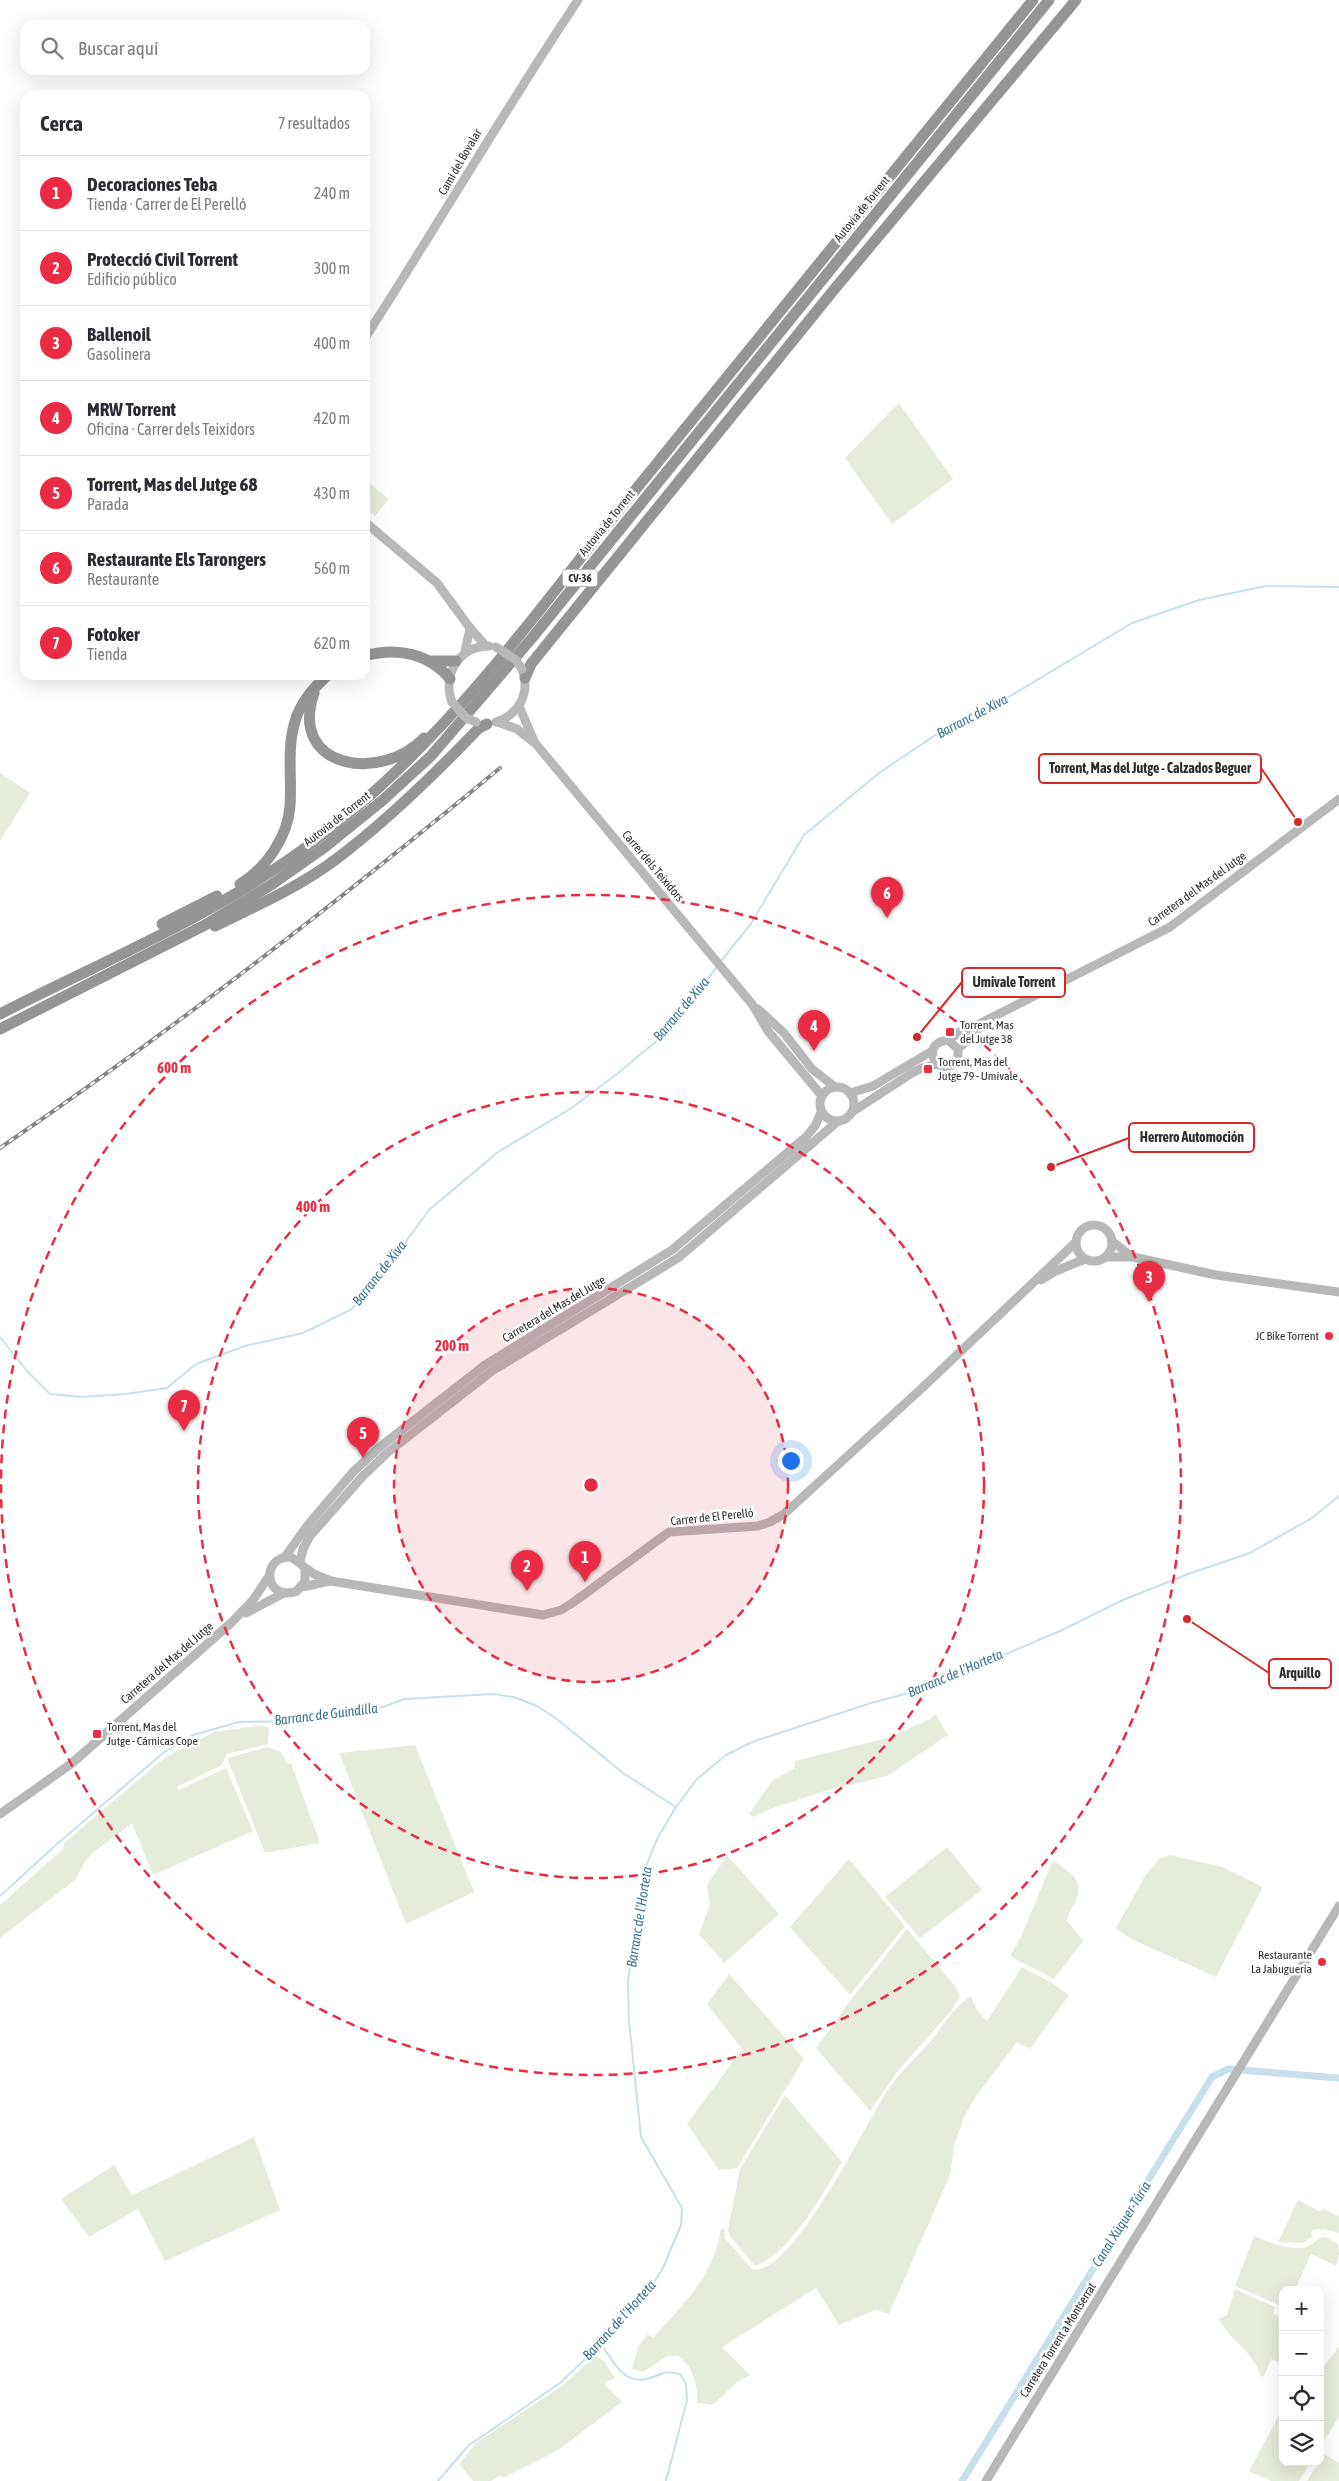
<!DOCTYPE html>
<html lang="es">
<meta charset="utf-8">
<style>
:root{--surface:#fff;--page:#f7f7f7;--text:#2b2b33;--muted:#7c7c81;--line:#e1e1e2;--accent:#ea2b44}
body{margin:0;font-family:"Asap Condensed",sans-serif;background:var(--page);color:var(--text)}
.controls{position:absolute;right:15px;bottom:15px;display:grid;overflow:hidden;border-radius:10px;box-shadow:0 5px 20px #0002}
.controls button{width:45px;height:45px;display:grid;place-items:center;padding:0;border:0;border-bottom:1px solid var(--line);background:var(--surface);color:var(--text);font:25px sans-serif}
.you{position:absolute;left:790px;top:1460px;width:18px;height:18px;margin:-12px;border:4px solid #fff;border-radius:50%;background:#1a73e8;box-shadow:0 0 0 8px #1a73e833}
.badge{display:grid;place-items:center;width:32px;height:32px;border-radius:50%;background:var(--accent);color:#fff;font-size:16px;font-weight:700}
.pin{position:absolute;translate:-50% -41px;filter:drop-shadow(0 1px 2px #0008)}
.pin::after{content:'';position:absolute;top:26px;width:18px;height:15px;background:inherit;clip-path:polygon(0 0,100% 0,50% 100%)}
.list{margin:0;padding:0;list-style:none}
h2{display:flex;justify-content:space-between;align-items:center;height:65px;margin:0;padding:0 20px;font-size:21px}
h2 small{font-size:16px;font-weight:400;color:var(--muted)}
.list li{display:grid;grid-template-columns:32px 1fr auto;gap:15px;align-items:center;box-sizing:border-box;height:75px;padding:0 20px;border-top:1px solid var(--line)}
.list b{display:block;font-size:19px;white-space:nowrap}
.list p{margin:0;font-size:16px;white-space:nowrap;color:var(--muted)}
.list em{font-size:16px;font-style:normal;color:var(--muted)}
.icon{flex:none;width:28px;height:28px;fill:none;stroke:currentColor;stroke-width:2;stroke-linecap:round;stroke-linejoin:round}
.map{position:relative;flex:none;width:1339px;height:2481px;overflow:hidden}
.search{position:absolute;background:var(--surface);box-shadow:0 5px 20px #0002;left:20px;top:20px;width:350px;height:55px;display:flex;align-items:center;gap:12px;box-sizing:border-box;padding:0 18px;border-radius:15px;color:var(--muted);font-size:19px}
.panel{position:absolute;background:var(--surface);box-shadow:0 5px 20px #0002;left:20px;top:90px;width:350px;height:590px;border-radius:15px}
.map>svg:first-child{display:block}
.green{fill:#e5ecdb}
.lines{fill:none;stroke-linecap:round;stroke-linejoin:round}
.stream{stroke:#c7e0ec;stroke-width:2}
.canal{stroke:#c7e0ec;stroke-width:7}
.secondary{stroke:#b8b8b8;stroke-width:9}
.highway{stroke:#959595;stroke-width:11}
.rail-casing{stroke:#838383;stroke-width:4}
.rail{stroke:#fff;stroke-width:2;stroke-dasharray:5.5;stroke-linecap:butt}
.secondary-bridge{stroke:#b8b8b8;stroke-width:9}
.ring{fill:none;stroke:#ea2b44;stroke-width:2.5;stroke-dasharray:9 6}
.poi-dot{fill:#ea2b44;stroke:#fff;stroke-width:2}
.labels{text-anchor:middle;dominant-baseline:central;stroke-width:5;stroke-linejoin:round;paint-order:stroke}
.shield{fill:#fff;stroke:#6d6d6d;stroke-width:1}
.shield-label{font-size:11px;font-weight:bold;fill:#2e2e2e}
.street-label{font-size:12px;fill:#2e2e2e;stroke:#fff}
.poi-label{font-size:12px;fill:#2e2e2e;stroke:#fff;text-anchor:start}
.water-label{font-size:14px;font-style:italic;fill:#3a7592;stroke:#fff}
.centre{fill:#ea2b44;stroke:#fff;stroke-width:2.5}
.ring-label{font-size:15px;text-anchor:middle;font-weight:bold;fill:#ea2b44;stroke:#fff;stroke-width:5;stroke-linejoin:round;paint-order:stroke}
.leader{fill:none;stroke:#d62828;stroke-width:2}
.callout-dot{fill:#d62828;stroke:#fff;stroke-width:2}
.callout{fill:#fff;stroke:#d62828;stroke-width:2}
.callout-label{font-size:14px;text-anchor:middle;font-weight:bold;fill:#2e2e2e}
</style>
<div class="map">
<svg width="1339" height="2481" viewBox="0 0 1339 2481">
<rect width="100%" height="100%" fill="#fff"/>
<g class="green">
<polygon points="899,403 953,479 892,524 845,458"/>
<polygon points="365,480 389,499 375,516 365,508"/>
<polygon points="0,773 30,793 0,841"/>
<polygon points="935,1714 948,1735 887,1776 825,1791 770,1809 753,1817 749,1814 773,1780 794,1769 795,1761 891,1737 930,1719"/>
<polygon points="256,1726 269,1727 268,1744 227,1754 222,1765 177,1787 179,1790 226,1768 253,1831 153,1875 132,1823 93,1853 85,1861 75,1880 0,1938 0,1905 63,1849 64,1843 164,1758 214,1732"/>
<polygon points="415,1745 474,1892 406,1924 339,1753"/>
<polygon points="268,1747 281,1752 288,1764 291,1763 320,1843 265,1853 227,1758"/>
<polygon points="947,1847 982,1890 920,1938 885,1897"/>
<polygon points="727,1855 779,1914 724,1963 699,1934 710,1904 707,1885"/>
<polygon points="1170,1855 1222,1867 1263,1887 1216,1977 1129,1938 1116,1928 1145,1876 1160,1858"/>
<polygon points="849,1859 905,1926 850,1995 790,1927"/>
<path d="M1053,1860C1070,1873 1086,1880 1075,1903C1072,1909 1068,1914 1067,1921L1083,1941L1054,1979L1010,1956L1021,1937Z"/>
<polygon points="907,1929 955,1986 960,1997 951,2011 897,2072 870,2111 816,2048 853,1997"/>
<path d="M1022,1967L1054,1984L1069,1995L1030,2049L1017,2042L976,2096L964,2117L954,2146L950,2175L889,2314L876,2310L839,2325L816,2288L722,2347L750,2375L737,2382L713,2405L697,2403C698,2386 693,2365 678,2356H667L643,2372L632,2369L638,2347L647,2335L654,2337C685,2302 713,2277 721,2229L725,2230L724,2237L752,2269C791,2279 867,2121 887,2091C899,2073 915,2058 930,2042C942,2027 954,2007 970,1996L978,2011L987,2021Z"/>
<polygon points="729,1974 804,2059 737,2168 719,2170 687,2124 742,2049 707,2004"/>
<path d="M785,2095L842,2162C823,2193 790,2254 755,2266L730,2236L728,2230L740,2169Z"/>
<polygon points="254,2137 280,2210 165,2261 138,2209 89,2237 61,2199 114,2165 132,2195"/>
<polygon points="1298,2200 1321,2212 1323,2209 1339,2216 1339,2233 1323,2229 1313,2230 1311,2234 1313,2236 1302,2243 1278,2242"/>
<path d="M1254,2236C1269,2242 1284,2249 1300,2248C1320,2247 1315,2227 1338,2244L1339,2254L1336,2266L1311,2254L1295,2290H1283V2298L1279,2305L1235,2286Z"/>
<path d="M1235,2289L1275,2307L1273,2314L1283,2318V2364L1271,2359L1264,2376L1261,2377C1251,2347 1233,2345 1219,2319L1227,2315Z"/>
<polygon points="1339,2347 1339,2417 1320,2447 1320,2371"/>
<polygon points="595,2356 604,2361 615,2378 606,2382 605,2385 622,2402 555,2452 503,2478 501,2475 491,2481 473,2481 459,2464 476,2443 563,2385"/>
<polygon points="1283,2408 1283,2462 1311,2462 1299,2481 1271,2481 1249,2471"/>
<polygon points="1324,2454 1339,2463 1339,2481 1307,2481"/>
</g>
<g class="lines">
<g class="stream">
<polyline points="721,961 750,925 804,835 879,773 949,726 1002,701 1132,623 1199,600 1266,586 1339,587"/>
<polyline points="0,1337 27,1371 50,1394 81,1397 126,1394 167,1388 196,1364 245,1346 303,1333 352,1309 388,1266 429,1210 498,1152 570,1109 617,1074 659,1039 717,967"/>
<polyline points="0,1896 57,1844 163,1753 193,1735 239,1722 294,1721 383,1707 404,1699 493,1694 514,1697 537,1706 557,1719 623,1773 676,1807"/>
<path d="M602,2345C612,2360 623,2384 646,2379C662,2376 661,2369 680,2374L686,2384L687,2400L666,2481"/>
<polyline points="438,2481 468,2446 560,2383 601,2344 646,2294 662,2270 681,2225 682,2208 641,2137 629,2021 628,1982 637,1907 645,1869 657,1839 676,1807 696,1780 726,1755 752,1742 871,1703 924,1689 1060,1631 1123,1600 1188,1574 1250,1553 1312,1518 1339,1496"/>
</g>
<polyline class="canal" points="962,2481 1212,2077 1228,2069 1339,2078"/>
<g class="secondary">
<path d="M365,338C437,226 504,111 578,0"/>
<polyline points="365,522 437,583 470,628 486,646"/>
<polyline points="465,652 470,628"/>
<path d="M452,702C442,675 459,646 489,646"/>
<polyline points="519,706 534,741"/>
<path d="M496,722C518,715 530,694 523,672"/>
<polyline points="498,722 517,729 536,744 727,974 752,1004 768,1031 822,1096"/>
<polyline points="758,1009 784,1033 812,1069 835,1087"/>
<path d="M948,1040L958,1049V1058L953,1065L942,1067C932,1062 928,1048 940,1042C944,1040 947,1041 951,1038C960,1032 968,1026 979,1024L1170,927L1339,799"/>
<polyline points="958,1049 977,1031 979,1024"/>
<circle cx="837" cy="1104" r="17"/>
<polyline points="850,1093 873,1086 932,1051"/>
<polyline points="852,1112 912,1073 922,1068 938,1064"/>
<circle cx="1094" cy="1243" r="18"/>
<polyline points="1112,1241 1132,1257"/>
<polyline points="1106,1257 1133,1257 1216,1275 1339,1292"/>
<polyline points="1041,1280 1056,1271 1085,1259"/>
<polyline points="285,1557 307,1526 354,1471 381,1446 485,1365 672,1250 806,1137 815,1126 821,1112"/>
<polyline points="300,1562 303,1549 310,1536 362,1477 387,1453 492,1371 678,1258 837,1122"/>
<path d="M305,1568V1581L297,1591C265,1603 259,1556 291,1557L314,1574L331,1581L543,1615L561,1610L571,1604L669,1532L758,1526L770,1522L784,1514L921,1389L1075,1243"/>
<polyline points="302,1587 330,1581"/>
<polyline points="246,1613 284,1593"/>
<polyline points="0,1814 71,1764 231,1623 253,1600 269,1576"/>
<polyline points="986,2481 1339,1906"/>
</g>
<g class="highway">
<path d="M365,656C396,647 429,653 450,679"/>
<polyline points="432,661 456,661"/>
<polyline points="525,678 531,664 837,286 1076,0"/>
<path d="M314,693C288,769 381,783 424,738"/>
<path d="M240,884C266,869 288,836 290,806C292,779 287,751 294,725C299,704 312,689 328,675"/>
<polyline points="162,924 217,896"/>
<path d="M215,926C256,906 299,887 335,860C387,821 434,775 479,728L487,724"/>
<path d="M0,1014C88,969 181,930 264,876C400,790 496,667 593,542L1033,0"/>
<polyline points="0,1029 205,925 271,885 325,847 383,800 431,756 532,638 1049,0"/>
</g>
<g class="rail-casing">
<path id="rail" d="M0,1148C173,1030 338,902 500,768"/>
</g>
<use href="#rail" class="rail"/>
<g class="secondary-bridge">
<polyline points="496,647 516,660 522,669"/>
<polyline points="452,702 466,718 476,722"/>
</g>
</g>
<circle cx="591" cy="1485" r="197" fill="#ea2b44" fill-opacity=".12"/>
<g class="ring">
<circle cx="591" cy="1485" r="197"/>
<circle cx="591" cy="1485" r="393"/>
<circle cx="591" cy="1485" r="590"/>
</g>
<g class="poi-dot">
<rect x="945" y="1027" width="10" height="10" rx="2.5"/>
<rect x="923" y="1064" width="10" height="10" rx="2.5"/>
<circle cx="1329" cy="1336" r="5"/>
<rect x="92" y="1729" width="10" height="10" rx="2.5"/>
<circle cx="1322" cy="1962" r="5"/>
</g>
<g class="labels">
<rect class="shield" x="562.5" y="569.5" width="35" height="17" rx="4"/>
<g class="shield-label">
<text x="580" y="578">CV-36</text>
</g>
<g class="street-label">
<text transform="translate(460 162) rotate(-60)">Camí del Bovalar</text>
<text transform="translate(862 209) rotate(-51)">Autovia de Torrent</text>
<text transform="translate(607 523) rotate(-51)">Autovia de Torrent</text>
<text transform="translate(337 819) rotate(-38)">Autovia de Torrent</text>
<text transform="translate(653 866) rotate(50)">Carrer dels Teixidors</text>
<text transform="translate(1197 889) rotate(-36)">Carretera del Mas del Jutge</text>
<text transform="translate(554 1309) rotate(-31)">Carretera del Mas del Jutge</text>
<text transform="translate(712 1517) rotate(-6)">Carrer de El Perelló</text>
<text transform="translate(167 1663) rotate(-41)">Carretera del Mas del Jutge</text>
<text transform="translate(1058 2340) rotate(-58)">Carretera Torrent a Montserrat</text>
</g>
<g class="poi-label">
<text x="960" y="1025">Torrent, Mas<tspan x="960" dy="14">del Jutge 38</tspan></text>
<text x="938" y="1062">Torrent, Mas del<tspan x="938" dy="14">Jutge 79 - Umivale</tspan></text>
<text x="1319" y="1336" text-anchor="end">JC Bike Torrent</text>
<text x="107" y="1727">Torrent, Mas del<tspan x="107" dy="14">Jutge - Cárnicas Cope</tspan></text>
<text x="1312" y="1955" text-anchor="end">Restaurante<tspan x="1312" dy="14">La Jabugueria</tspan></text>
</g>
<g class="water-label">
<text transform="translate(972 716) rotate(-28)">Barranc de Xiva</text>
<text transform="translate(681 1009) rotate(-50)">Barranc de Xiva</text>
<text transform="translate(379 1273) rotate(-52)">Barranc de Xiva</text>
<text transform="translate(955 1673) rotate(-23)">Barranc de l'Horteta</text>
<text transform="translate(326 1714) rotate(-7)">Barranc de Guindilla</text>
<text transform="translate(639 1917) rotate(-81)">Barranc de l'Horteta</text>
<text transform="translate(1121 2224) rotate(-58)">Canal Xúquer-Túria</text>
<text transform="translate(619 2320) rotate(-48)">Barranc de l'Horteta</text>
</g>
</g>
<circle cx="591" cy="1485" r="8" class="centre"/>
<g class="ring-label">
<text x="174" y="1073">600 m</text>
<text x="313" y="1212">400 m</text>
<text x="452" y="1351">200 m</text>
</g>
<path class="leader" d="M1298 822L1261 768M917 1037L962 982M1051 1167L1129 1138M1187 1619L1269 1673"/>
<g class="callout-dot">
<circle cx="1298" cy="822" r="5"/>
<circle cx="917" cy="1037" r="5"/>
<circle cx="1051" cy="1167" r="5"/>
<circle cx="1187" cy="1619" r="5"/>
</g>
<g class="callout">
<rect x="1039" y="754" width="222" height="29" rx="5"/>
<rect x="962" y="968" width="103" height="29" rx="5"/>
<rect x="1129" y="1123" width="125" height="29" rx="5"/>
<rect x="1269" y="1659" width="62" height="29" rx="5"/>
</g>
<g class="callout-label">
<text x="1150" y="773">Torrent, Mas del Jutge - Calzados Beguer</text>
<text x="1014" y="987">Umivale Torrent</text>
<text x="1192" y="1142">Herrero Automoción</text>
<text x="1300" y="1678">Arquillo</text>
</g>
</svg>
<div class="controls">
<button>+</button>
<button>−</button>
<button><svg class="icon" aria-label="locate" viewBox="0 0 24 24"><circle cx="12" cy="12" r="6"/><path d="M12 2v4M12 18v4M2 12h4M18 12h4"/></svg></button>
<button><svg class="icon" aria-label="layers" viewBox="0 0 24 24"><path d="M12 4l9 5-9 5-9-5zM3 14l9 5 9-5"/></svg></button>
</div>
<div class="you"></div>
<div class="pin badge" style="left:585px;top:1582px">1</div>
<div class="pin badge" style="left:527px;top:1591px">2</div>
<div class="pin badge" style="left:1149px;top:1302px">3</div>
<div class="pin badge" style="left:814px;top:1051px">4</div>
<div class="pin badge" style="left:363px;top:1458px">5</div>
<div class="pin badge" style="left:887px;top:918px">6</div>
<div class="pin badge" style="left:184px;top:1431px">7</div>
<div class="search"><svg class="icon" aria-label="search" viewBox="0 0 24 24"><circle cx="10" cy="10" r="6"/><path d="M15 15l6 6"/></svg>Buscar aquí</div>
<section class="panel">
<h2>Cerca<small>7 resultados</small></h2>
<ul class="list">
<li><span class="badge">1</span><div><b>Decoraciones Teba</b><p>Tienda · Carrer de El Perelló</p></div><em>240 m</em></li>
<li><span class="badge">2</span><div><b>Protecció Civil Torrent</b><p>Edificio público</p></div><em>300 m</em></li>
<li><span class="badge">3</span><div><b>Ballenoil</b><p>Gasolinera</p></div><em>400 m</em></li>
<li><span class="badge">4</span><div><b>MRW Torrent</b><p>Oficina · Carrer dels Teixidors</p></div><em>420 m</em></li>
<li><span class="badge">5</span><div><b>Torrent, Mas del Jutge 68</b><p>Parada</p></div><em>430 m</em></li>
<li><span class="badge">6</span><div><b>Restaurante Els Tarongers</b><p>Restaurante</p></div><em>560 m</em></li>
<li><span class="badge">7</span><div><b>Fotoker</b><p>Tienda</p></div><em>620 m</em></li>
</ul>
</section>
</div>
